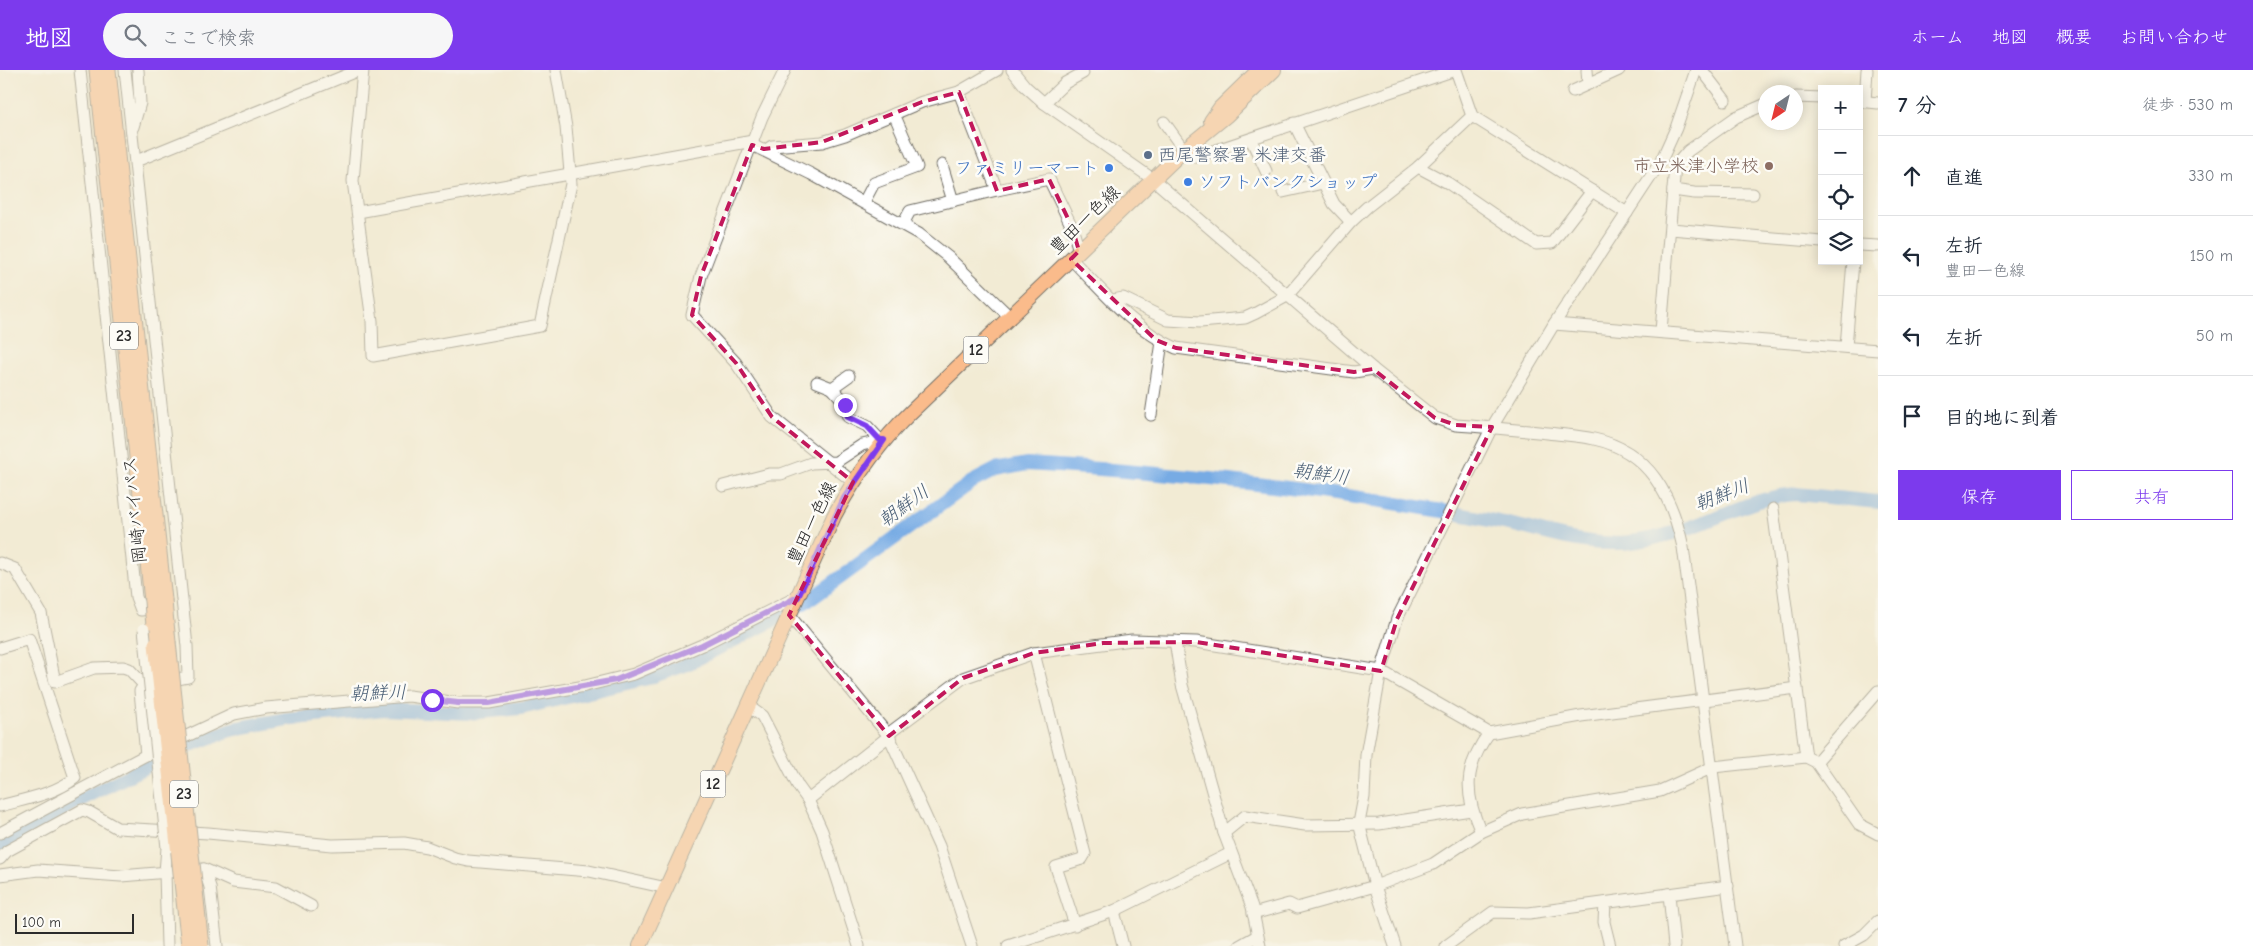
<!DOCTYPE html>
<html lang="ja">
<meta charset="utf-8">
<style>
:root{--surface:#fff;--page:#f6f6f7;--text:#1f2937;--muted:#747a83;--line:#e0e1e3;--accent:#7c3aed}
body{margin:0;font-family:"Comic Neue","Klee One",sans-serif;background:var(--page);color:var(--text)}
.controls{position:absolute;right:15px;top:15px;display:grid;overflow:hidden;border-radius:0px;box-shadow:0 2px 12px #0003}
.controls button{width:45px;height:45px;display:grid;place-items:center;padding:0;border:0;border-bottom:1px solid var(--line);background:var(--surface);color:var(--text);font:25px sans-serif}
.compass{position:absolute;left:1758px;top:15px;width:45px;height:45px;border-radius:50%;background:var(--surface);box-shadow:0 2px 12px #0003;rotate:215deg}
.scale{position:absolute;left:15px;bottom:12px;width:119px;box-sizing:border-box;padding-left:5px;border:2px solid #2b2b2b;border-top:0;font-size:14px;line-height:18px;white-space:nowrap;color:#2b2b2b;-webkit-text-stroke:4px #fdfcf7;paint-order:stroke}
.stop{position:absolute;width:15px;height:15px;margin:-11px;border:4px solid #7c3aed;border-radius:50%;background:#fff}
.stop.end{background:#7c3aed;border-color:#fff;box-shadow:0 1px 5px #0008}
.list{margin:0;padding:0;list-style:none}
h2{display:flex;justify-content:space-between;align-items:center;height:65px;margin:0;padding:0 20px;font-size:21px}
h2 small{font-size:16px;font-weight:400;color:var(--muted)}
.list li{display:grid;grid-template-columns:32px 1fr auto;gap:15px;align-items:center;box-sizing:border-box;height:80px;padding:0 20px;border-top:1px solid var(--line)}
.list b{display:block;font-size:19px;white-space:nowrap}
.list p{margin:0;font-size:16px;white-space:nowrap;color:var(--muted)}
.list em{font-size:16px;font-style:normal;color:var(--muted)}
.actions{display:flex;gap:10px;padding:15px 20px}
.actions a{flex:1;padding:11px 0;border:1px solid var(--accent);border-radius:0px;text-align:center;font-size:18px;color:var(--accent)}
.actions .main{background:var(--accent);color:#fff}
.icon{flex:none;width:28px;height:28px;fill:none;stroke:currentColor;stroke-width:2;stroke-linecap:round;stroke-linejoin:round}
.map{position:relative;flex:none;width:1878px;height:876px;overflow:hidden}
header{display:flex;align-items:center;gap:30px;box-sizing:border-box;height:70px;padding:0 25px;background:var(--accent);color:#fff}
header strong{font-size:24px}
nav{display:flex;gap:28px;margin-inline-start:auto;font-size:18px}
.search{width:350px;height:45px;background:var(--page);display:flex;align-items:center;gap:12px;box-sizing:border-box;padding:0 18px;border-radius:28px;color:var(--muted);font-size:19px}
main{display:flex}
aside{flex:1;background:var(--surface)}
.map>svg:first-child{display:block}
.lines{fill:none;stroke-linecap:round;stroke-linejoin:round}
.river{stroke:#77abe4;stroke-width:14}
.minor-casing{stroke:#716e66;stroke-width:13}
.major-casing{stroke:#716e66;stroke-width:16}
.highway-casing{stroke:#716e66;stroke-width:17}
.minor{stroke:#fff;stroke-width:11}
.major{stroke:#fabb8b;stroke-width:14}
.highway{stroke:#fabb8b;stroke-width:15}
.minor-bridge-casing{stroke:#716e66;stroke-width:13;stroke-linecap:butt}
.highway-bridge-casing{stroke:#716e66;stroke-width:17;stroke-linecap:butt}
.minor-bridge{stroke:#fff;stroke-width:11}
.highway-bridge{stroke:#fabb8b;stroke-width:15}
.route{stroke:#7c3aed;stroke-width:6}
.marked{fill:none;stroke:#c2185b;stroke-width:4;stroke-dasharray:10 6;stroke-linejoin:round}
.service-dot{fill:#5c6f8a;stroke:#fdfcf7;stroke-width:2}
.education-dot{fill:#8d6e63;stroke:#fdfcf7;stroke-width:2}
.shop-dot{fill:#3f7fe0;stroke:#fdfcf7;stroke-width:2}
.labels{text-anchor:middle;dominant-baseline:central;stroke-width:5;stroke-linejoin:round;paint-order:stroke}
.shield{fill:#fdfcf7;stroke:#6a6a68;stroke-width:1}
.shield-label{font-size:16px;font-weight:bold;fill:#2b2b2b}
.service-label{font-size:18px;fill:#4e5e75;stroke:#fdfcf7;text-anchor:start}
.education-label{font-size:18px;fill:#785e54;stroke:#fdfcf7;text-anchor:end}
.shop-label{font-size:18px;fill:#366cbe;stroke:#fdfcf7;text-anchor:end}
.street-label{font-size:18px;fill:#2b2b2b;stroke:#fdfcf7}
.water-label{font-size:19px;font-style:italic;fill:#495e75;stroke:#fdfcf7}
</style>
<header>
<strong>地図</strong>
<div class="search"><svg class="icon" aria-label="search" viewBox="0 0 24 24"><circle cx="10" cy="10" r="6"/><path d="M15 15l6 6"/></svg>ここで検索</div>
<nav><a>ホーム</a><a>地図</a><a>概要</a><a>お問い合わせ</a></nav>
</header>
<main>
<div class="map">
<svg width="1878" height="876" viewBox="0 0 1878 876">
<rect width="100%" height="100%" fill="#fdfcf7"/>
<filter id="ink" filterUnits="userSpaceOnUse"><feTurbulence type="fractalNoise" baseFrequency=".02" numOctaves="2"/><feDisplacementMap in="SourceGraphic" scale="10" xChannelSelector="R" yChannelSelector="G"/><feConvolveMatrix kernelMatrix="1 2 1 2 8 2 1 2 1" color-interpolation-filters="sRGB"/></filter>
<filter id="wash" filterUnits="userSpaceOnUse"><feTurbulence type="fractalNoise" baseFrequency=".0096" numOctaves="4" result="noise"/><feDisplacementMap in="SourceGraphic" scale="20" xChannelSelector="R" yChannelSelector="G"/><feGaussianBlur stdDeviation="1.12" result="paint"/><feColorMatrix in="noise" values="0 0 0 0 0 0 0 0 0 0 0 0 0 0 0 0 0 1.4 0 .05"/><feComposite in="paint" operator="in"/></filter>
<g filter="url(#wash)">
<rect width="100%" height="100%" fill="#f2ebd4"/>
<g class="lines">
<path class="river" d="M0,775L82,729L185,677L233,659L287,649L384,639L470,643L521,638L648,608L685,595L770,552L812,528L972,412L995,400L1027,394C1157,402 1289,415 1418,437C1452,442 1485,449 1518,456C1550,464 1582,474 1615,473C1649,473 1686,460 1717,447C1744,436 1767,426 1796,424L1878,432"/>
</g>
</g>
<g filter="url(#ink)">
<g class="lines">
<g class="minor-casing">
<g id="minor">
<polyline points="80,0 136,527 141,540 160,538"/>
<polyline points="125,0 187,576 188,607 144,615 140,621 146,685"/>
<polyline points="363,0 353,111 372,251 373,286 540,256 571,114 566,57 556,0"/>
<polyline points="785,0 762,47 701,206 692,245 736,293 772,347 853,412"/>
<path d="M1012,0L1025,16L1044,33L1154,110L1373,299L1435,348L1456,355C1487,357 1517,360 1548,363C1563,365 1579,366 1594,369C1650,381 1672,427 1683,477L1735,876"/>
<polyline points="1456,0 1472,46 1627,143"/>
<polyline points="1587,0 1588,14"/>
<polyline points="1702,0 1725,30"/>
<polyline points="1573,21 1619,0"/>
<polyline points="1796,27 1822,28"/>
<polyline points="1859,31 1878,33"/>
<polyline points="1865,32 1867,0"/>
<polyline points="1044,33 1065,13 1083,3"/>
<polyline points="1164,52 1184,80 1196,87 1455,0"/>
<polyline points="1294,53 1334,134 1351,152"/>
<polyline points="133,57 140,33 138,0"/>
<polyline points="1251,69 1266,101"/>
<polyline points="752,75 811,104 919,164 948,187 1010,247"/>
<polyline points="766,80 772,76 822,72 845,65 922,32 959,22 997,0"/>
<polyline points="141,89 359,0"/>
<polyline points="942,95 953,131"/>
<polyline points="1418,97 1448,113 1536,174 1552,173 1592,121"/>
<polyline points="997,120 1049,109 1072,157 1079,181"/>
<polyline points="1673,120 1694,123 1753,124"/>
<polyline points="1283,122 1323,113"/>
<polyline points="864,132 874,113 917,97 894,44"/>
<polyline points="358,142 753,71"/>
<polyline points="903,154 910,141 997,120 959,22"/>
<polyline points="1671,159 1822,172"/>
<polyline points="1859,175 1878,176"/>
<path d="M1071,189C1103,221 1134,260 1176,278L1354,302L1373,299"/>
<polyline points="1113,230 1123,228 1168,250 1200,252 1245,248 1256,243 1287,226 1351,152 1367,137 1418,97 1472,46"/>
<polyline points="1554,254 1878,280"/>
<polyline points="1661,261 1675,96 1688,81 1736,47 1766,34"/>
<polyline points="1846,277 1853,191"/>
<polyline points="849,306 832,318 843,330 848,347 867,356 880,370"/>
<polyline points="817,312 832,318"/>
<polyline points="1151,345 1162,272"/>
<polyline points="723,416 769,404 781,404 811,393 836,392 862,375 884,370"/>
<polyline points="1773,439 1806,687"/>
<polyline points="0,493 15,499 41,543 55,612 94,598 123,597 129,599 144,615"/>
<polyline points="789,545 889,666 939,776 972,876"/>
<polyline points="1175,571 1182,615 1224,763 1252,837 1260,876"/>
<path d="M0,578L29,569L75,708C55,724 25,729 0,736"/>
<polyline points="1034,583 1085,784 1082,789 1056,797 1075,855"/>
<polyline points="748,636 762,646 798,716 808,730 822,761 859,876"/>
<polyline points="1816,692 1878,621"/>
<polyline points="808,730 889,666 892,661 963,608 1034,583 1132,570 1196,572 1381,601 1489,663 1581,646 1797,618"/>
<path d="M1481,762C1464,724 1464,697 1489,663"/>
<polyline points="0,763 146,685 234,644 266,638 409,626 458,633 489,633 585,616 634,604 702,575 797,527"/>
<polyline points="1224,763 1245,746 1305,755 1379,754 1471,740"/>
<polyline points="0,789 7,781 82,740 89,742 117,758 208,763 332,775 404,773 427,777 455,788 468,791 589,801 667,818"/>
<polyline points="204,799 210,817 217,876"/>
<polyline points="0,805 38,800 121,806 204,799 233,812 276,817 311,836"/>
<polyline points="1669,824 1674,876"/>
<polyline points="1605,833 1604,852 1610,876"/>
<polyline points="1114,841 1123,876"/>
<polyline points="1253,844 1289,834 1297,838 1375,816 1433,794 1481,762 1522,744 1660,721 1713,697 1806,687 1816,692 1859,754 1878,764"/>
<polyline points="167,876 165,802 167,778"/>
<polyline points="1008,876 1114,841 1231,783"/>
<polyline points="1239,876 1257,866"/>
<polyline points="1395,876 1375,816 1359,753 1364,727 1366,685 1381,601 1397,549 1492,357 1554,254 1661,91 1676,58 1696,0"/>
<polyline points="1446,876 1493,842 1529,843 1728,816"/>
<polyline points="1844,876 1864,865 1878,851"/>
</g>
</g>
<g class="major-casing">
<g id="major">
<polyline points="1211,51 1220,38 1259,0"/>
<path d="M640,876L834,446C855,407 879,373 911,342L1184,80L1227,45L1274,0"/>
</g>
</g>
<g class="highway-casing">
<g id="highway">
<polyline points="97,0 152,531"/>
<polyline points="108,0 164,530"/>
<polyline points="165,543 168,572"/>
<polyline points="153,545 156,574"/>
</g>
</g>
<use href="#minor" class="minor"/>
<use href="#major" class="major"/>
<use href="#highway" class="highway"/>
<g class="minor-bridge-casing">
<polyline id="minor-bridge" points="144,559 167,778"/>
</g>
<g class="highway-bridge-casing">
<g id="highway-bridge">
<polyline points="164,530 165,543"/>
<polyline points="152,531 153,545"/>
<polyline points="168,572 201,876"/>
<polyline points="156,574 189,876"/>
</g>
</g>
<use href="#minor-bridge" class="minor-bridge"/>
<use href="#highway-bridge" class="highway-bridge"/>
</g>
</g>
<g class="lines" filter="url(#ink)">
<polyline class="route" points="432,630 458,633 489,633 616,610 702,575 798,527 844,428 884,370 880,370 867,356 848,347 845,335"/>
</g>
<path d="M0 0H1878V876H0ZM959,22L997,121L1049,109L1072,157L1079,181L1071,189L1156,270L1176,278L1354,302L1373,299L1435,348L1456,355L1492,357L1397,549L1381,601L1196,572L1103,573L1034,583L963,608L889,666L789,545L853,412L772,347L736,293L692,245L701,206L752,75L764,79L822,72L922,32Z" fill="#f2ebd4" fill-opacity=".55" fill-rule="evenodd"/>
<path class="marked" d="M959,22L997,121L1049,109L1072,157L1079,181L1071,189L1156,270L1176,278L1354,302L1373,299L1435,348L1456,355L1492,357L1397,549L1381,601L1196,572L1103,573L1034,583L963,608L889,666L789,545L853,412L772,347L736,293L692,245L701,206L752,75L764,79L822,72L922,32Z"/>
<circle class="service-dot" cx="1148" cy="85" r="5"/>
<circle class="education-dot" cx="1769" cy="96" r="5"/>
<g class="shop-dot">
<circle cx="1109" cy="98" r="5"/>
<circle cx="1188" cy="112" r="5"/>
</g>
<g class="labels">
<g class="shield">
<rect x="110" y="252.5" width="28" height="27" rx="4"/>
<rect x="963.5" y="266.5" width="25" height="27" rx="4"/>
<rect x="700.5" y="700.5" width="25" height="27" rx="4"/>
<rect x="170" y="710.5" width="28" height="27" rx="4"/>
</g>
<g class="shield-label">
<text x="124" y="266">23</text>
<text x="976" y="280">12</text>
<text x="713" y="714">12</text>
<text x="184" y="724">23</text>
</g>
<g class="service-label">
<text x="1158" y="85">西尾警察署 米津交番</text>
</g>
<g class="education-label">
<text x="1759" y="96">市立米津小学校</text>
</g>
<g class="shop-label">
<text x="1099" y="98">ファミリーマート</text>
<text x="1198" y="112" text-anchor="start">ソフトバンクショップ</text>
</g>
<g class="street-label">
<text transform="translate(1085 150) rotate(-44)">豊田一色線</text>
<text transform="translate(135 440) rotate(-96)">岡崎バイパス</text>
<text transform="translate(812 453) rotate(-64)">豊田一色線</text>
</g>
<g class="water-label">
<text transform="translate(1321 404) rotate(8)">朝鮮川</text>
<text transform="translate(1722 425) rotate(-21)">朝鮮川</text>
<text transform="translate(904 436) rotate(-36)">朝鮮川</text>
<text transform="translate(378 623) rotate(-2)">朝鮮川</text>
</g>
</g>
</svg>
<div class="controls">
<button>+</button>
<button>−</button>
<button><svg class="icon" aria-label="locate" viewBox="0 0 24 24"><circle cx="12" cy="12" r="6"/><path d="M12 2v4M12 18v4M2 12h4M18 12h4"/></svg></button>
<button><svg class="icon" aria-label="layers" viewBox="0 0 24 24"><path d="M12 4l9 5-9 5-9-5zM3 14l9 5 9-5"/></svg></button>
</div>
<svg class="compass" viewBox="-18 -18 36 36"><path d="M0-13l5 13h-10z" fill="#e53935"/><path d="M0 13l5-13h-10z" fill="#747a83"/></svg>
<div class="scale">100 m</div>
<div class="stop" style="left:432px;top:630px"></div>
<div class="stop end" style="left:845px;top:335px"></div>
</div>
<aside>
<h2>7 分<small>徒歩 · 530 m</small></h2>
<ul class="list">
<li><svg class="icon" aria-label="ahead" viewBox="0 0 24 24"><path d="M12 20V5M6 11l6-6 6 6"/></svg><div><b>直進</b></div><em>330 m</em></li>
<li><svg class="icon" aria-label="left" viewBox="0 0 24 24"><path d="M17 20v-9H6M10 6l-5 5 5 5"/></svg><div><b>左折</b><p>豊田一色線</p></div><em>150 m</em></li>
<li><svg class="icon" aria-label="left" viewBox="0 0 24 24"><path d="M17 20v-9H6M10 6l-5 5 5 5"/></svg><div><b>左折</b></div><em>50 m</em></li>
<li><svg class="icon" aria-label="arrive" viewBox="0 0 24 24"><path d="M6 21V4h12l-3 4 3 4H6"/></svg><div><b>目的地に到着</b></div></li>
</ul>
<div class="actions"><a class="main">保存</a><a>共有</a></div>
</aside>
</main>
